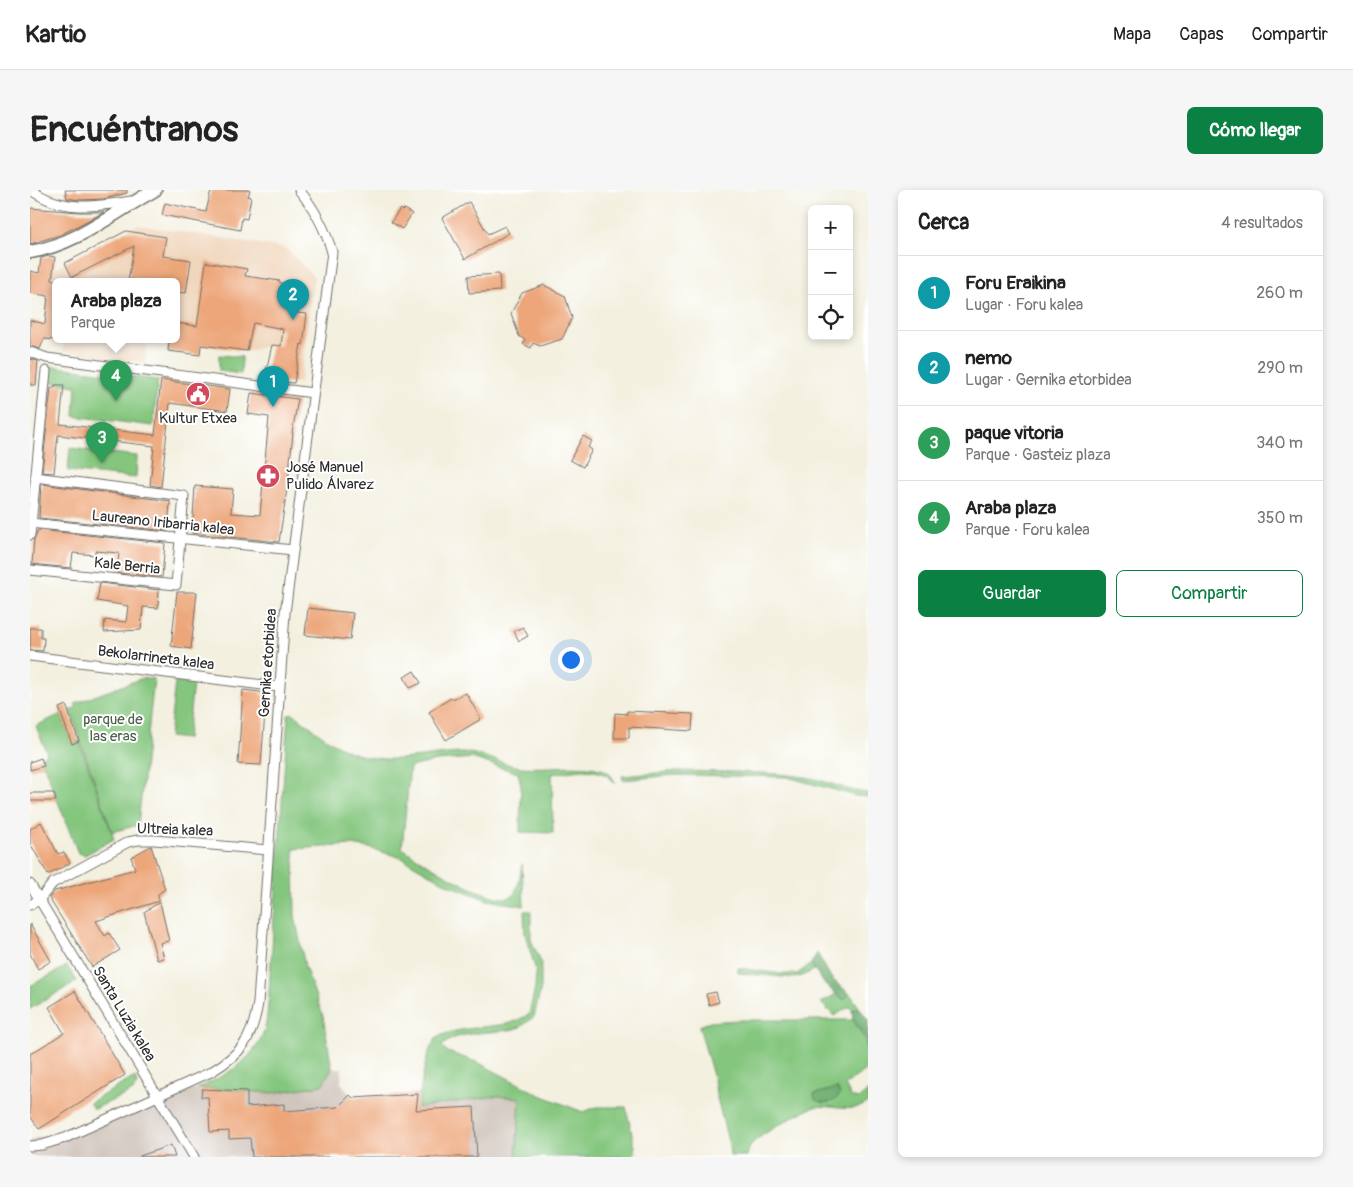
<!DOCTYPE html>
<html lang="es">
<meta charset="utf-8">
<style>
:root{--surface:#fff;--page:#f6f6f6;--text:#222;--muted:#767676;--line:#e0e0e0;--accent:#0b8043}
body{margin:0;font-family:Pangolin,sans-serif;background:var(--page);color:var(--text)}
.controls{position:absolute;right:15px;top:15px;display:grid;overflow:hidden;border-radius:8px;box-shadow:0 2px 8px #0003}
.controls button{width:45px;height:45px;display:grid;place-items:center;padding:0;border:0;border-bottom:1px solid var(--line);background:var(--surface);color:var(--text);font:25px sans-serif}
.you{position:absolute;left:540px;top:469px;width:18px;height:18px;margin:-12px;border:4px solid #fff;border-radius:50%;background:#1a73e8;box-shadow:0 0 0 8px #1a73e833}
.badge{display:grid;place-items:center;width:32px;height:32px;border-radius:50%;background:var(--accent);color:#fff;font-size:16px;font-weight:700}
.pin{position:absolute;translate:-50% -41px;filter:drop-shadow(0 1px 2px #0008)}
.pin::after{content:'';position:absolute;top:26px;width:18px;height:15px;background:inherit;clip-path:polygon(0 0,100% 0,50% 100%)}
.popup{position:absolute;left:22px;top:88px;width:128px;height:65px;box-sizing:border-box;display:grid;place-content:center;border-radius:8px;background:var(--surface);filter:drop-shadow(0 1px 4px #0005);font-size:16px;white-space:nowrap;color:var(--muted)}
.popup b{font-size:19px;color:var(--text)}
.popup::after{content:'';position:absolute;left:50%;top:100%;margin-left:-10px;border:10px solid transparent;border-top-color:var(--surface)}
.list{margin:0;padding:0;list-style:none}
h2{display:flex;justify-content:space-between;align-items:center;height:65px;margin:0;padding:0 20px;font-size:21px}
h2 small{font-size:16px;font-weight:400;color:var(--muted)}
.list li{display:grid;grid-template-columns:32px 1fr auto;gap:15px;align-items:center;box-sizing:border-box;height:75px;padding:0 20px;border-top:1px solid var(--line)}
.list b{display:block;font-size:19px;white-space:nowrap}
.list p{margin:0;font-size:16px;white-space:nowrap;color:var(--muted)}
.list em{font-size:16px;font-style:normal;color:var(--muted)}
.actions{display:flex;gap:10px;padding:15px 20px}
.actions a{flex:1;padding:11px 0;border:1px solid var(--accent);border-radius:8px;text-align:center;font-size:18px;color:var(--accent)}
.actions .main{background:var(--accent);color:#fff}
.icon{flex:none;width:28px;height:28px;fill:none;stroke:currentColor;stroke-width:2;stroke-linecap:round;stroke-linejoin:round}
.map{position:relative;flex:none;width:838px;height:967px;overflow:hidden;border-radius:8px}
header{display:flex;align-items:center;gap:30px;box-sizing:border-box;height:70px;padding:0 25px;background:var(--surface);border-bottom:1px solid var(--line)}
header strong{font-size:24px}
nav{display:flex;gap:28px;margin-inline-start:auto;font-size:18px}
.intro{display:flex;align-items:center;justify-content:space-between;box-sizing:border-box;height:120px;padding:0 30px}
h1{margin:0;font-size:35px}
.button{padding:12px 22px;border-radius:8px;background:var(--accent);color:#fff;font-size:18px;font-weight:700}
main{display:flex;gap:30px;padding:0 30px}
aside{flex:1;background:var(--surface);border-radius:8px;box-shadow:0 2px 8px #0003}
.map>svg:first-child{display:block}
.built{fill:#f0d6bc}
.industrial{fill:#cec2b9}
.green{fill:#84c67e;stroke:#587854}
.forest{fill:#6bab6d;stroke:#4b6b4c}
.building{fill:#eda679}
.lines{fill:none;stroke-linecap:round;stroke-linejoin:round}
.street-casing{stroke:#71706a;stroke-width:11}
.secondary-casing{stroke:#71706a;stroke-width:15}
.street{stroke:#fff;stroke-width:9}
.secondary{stroke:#fff;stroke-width:12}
.labels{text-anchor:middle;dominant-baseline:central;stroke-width:4;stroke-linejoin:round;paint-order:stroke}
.poi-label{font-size:15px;fill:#2b2b2b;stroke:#fff}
.street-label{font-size:15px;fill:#2b2b2b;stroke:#fff}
.park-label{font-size:15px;fill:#4a6148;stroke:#fff}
</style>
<header>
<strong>Kartio</strong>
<nav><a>Mapa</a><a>Capas</a><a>Compartir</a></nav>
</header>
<div class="intro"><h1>Encuéntranos</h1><a class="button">Cómo llegar</a></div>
<main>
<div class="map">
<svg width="838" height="967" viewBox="0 0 838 967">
<rect width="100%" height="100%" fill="#fff"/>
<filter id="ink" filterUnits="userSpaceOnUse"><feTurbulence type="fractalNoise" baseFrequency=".02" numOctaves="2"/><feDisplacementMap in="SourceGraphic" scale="10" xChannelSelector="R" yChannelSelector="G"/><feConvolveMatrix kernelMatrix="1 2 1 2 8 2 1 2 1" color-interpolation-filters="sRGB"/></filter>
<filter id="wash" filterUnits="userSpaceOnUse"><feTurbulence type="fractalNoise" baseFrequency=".0096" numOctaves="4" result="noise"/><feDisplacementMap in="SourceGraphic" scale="20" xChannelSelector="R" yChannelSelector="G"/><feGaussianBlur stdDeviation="1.12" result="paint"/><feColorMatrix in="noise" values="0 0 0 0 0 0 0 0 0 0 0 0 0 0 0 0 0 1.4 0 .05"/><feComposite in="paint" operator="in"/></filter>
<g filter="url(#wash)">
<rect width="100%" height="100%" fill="#f3f0df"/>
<polygon class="built" points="108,35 255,58 284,87 270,193 234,190 242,155 217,161 171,155 170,165 138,161 139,150 146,150 146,92 26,92 26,150 118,150 115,173 33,161 34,151 14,149 18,106 23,79"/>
<polygon class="industrial" points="302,878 312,878 311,893 322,907 391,903 389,918 466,906 490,908 486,967 0,967 0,950 168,898 243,903 292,895"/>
<g class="green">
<polygon points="189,165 212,167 211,184 189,181"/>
<polygon points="21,176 128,190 123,236 44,226 46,196 20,192"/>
<polygon points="40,258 107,266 106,288 38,281"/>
<polygon points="113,488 124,489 108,635 82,642 40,520 46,518 46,513"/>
<polygon points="145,492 163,493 157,549 139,547"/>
<path d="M262,523C285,539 306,560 334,566C367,574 399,564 432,563C453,562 471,575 491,577C517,579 547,573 571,579C580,581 582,587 586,594C571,574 545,581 522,584L523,643L490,642L491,595L488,583L442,568L407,571L380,577L372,658C391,671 455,711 477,708C479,708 482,706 484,705L489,692L492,674L494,716L457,710L417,694L372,668L339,658L322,655L264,659L265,726L275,777L293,826L302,878L292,895L243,903L168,898C195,885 223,872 234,841C237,833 237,823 238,815L258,525Z"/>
<polygon points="31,524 42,554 49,551 84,649 55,665 48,663 11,568 17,563 6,536"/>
<path d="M648,581C690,582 733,581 775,587C796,590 816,601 838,603V607L827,606L757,587L644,585L593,590L592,586Z"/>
<path d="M494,721H501V750L511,772V798L504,827C498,831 491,838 484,839C462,844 427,840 412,856L418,862L449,873L508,904L553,922L567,917H596L606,962L600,967H486L490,908L466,906L388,918C391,899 394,865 405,850C414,838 465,837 481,833C487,831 493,827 499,825L505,798L506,781L495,744Z"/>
<polygon points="781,774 786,779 772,786 763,788 708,783 708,778 752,784 767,784"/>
<polygon points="37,776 47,791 0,819 0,796"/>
<polygon points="806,804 814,810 820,804 829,817 822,820 819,817 804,826 791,813"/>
<path d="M708,830H823C836,850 838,854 838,878L815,895L821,907L828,909L838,901V912C823,925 803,914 785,917C776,919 725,947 721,955C719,958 718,962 717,966H700L699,955L686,904L684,889L669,836L680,832Z"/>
<polygon points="105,887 107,894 103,901 64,919 59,913"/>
</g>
<g class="forest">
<polygon points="787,763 802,789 820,804 814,810 795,795 781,774"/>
<polygon points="829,817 838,830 838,861 836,849 823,830 822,820"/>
<path d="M807,898L810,904C804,914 795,914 785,910L784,904Z"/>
</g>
<g id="blocks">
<g class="building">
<polygon points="35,0 97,0 97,3 74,9 49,10 37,8"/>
<polygon points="181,0 220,0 218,6 221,7 217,29 212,28 210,40 132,25 135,13 176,22"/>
<polygon points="439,12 458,44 475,36 479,43 435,69 412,28"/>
<polygon points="0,18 49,22 74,22 30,45 0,54"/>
<polygon points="370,19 372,21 374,19 382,24 372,39 361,32"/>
<polygon points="96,41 136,47 133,66 161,70 156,103 146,102 146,92 98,92 104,56 42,87 35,73"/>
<polygon points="19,66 25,67 22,90 26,90 26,150 14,149 10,159 0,156 0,130 15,134 18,106 0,103 0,81 9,83 11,68"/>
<polygon points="176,72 217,79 215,86 250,91 250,93 270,96 267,123 277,124 273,155 271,154 264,193 234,190 242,155 251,156 253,139 223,133 217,161 171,155 170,165 138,161 139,150 146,150 146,133 167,136"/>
<polygon points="469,84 470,101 439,103 438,86"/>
<polygon points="514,95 535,106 542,128 532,149 510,156 503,153 501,158 493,154 495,150 489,146 481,123 492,103"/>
<polygon points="0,169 8,171 6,195 0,195"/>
<polygon points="131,190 200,199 197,221 140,213 131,297 120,295 124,256 28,245 24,283 12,282 21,198 24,198 25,195 34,195 30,234 125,245"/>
<polygon points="221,203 268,209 262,243 263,243 258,292 249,352 162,343 165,296 203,299 201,323 230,325 239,227 218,224"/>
<polygon points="553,246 562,251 558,257 562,260 553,277 540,270"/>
<polygon points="11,294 140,311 138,341 9,328"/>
<polygon points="8,340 135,353 132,387 87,383 89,363 65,361 64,365 43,363 41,378 2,374 4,349"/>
<polygon points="70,393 129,400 128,418 113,417 111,440 74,442 75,430 96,432 98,416 67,411"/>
<polygon points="147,402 167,402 161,459 141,456"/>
<polygon points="278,418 323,423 320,450 275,445"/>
<polygon points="493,437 498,446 489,451 484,441"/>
<polygon points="0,438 11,438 11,448 14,448 13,461 0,460"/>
<polygon points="384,481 391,493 380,498 374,487"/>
<polygon points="213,500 230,502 236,509 231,575 208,574"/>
<polygon points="436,503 451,529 416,550 399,522 421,508 422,509"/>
<polygon points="36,515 49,551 42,554 29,518"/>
<polygon points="597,521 663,524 662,541 599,537 599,548 584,548 585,523 597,524"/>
<polygon points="11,568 14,576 0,580 0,572"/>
<polygon points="0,603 24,603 26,611 0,611"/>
<polygon points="11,632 28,664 34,662 40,673 18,685 0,653 0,639"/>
<polygon points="121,656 135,699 128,704 129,711 66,731 75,746 79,743 90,760 62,777 19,708 25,701 105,679 101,667"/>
<polygon points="130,712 139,751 130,753 134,768 127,770 114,722"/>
<polygon points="0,734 21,771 8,779 0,764"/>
<polygon points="45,801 95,885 9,939 0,926 0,864 34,843 19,817"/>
<polygon points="686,802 689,812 679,815 676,804"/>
<polygon points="172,899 217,901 217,917 254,914 254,921 308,917 320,905 323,908 388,904 386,920 444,917 447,967 222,967 220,948 199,949 199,941 180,942 178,907 171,907"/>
<polygon points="141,955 145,967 110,967 110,966"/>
</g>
</g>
</g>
<g filter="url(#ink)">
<use href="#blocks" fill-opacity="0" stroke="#71706a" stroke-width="1"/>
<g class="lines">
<g class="street-casing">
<g id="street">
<path d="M1,0C32,22 65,17 101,11"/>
<polyline points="0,162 17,168 283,203"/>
<polyline points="0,333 263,360"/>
<polyline points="0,345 16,181"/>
<polyline points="0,380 146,395 154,306 5,287"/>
<polyline points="0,466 249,497"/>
<polyline points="0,694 164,967"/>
<polyline points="0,715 9,710 23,693 98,652 108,650 125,650 238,660"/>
<path d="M0,956L12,955L35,948L181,882C212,863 222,850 228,813L255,423L302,62C295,38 285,19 269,0"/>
</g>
</g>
<g class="secondary-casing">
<path id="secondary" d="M0,62C46,55 85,22 125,0"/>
</g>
<use href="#street" class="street"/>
<use href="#secondary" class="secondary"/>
</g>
</g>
<defs>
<g id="civic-disc" transform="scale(1.25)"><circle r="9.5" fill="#d1495b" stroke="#fff"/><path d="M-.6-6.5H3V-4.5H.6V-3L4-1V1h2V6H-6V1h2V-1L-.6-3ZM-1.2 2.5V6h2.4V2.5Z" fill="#fff"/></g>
<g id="pharmacy-disc" transform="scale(1.25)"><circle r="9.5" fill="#d1495b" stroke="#fff"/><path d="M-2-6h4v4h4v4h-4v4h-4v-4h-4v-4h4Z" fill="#fff"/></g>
</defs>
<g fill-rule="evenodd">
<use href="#civic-disc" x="168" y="204"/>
<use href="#pharmacy-disc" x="238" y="286"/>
</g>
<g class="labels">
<g class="poi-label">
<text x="168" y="228">Kultur Etxea</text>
<text x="256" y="277" text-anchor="start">José Manuel<tspan x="256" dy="17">Pulido Álvarez</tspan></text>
</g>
<g class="street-label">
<text transform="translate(133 333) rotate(6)">Laureano Iribarria kalea</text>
<text transform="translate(97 376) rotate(6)">Kale Berria</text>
<text transform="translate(126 468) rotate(7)">Bekolarrineta kalea</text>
<text transform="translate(238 473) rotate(-86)">Gernika etorbidea</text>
<text transform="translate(145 640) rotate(2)">Ultreia kalea</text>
<text transform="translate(94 824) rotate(59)">Santa Luzia kalea</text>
</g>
<g class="park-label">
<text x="83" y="529">parque de<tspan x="83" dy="17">las eras</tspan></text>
</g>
</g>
</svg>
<div class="controls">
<button>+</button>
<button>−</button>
<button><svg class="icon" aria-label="locate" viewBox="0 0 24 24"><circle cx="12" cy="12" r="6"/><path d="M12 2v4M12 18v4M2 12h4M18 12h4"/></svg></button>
</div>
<div class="you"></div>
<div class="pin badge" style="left:243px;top:217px;background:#0f9aa8">1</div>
<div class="pin badge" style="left:263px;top:130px;background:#0f9aa8">2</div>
<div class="pin badge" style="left:72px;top:273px;background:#2e9e5b">3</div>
<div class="pin badge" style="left:86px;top:211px;background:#2e9e5b">4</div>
<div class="popup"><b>Araba plaza</b>Parque</div>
</div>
<aside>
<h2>Cerca<small>4 resultados</small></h2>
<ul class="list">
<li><span class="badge" style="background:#0f9aa8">1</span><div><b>Foru Eraikina</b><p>Lugar · Foru kalea</p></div><em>260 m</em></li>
<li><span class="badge" style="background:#0f9aa8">2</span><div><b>nemo</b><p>Lugar · Gernika etorbidea</p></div><em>290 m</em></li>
<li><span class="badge" style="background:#2e9e5b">3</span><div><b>paque vitoria</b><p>Parque · Gasteiz plaza</p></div><em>340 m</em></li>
<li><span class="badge" style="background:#2e9e5b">4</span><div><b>Araba plaza</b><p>Parque · Foru kalea</p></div><em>350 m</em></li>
</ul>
<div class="actions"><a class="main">Guardar</a><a>Compartir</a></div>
</aside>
</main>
